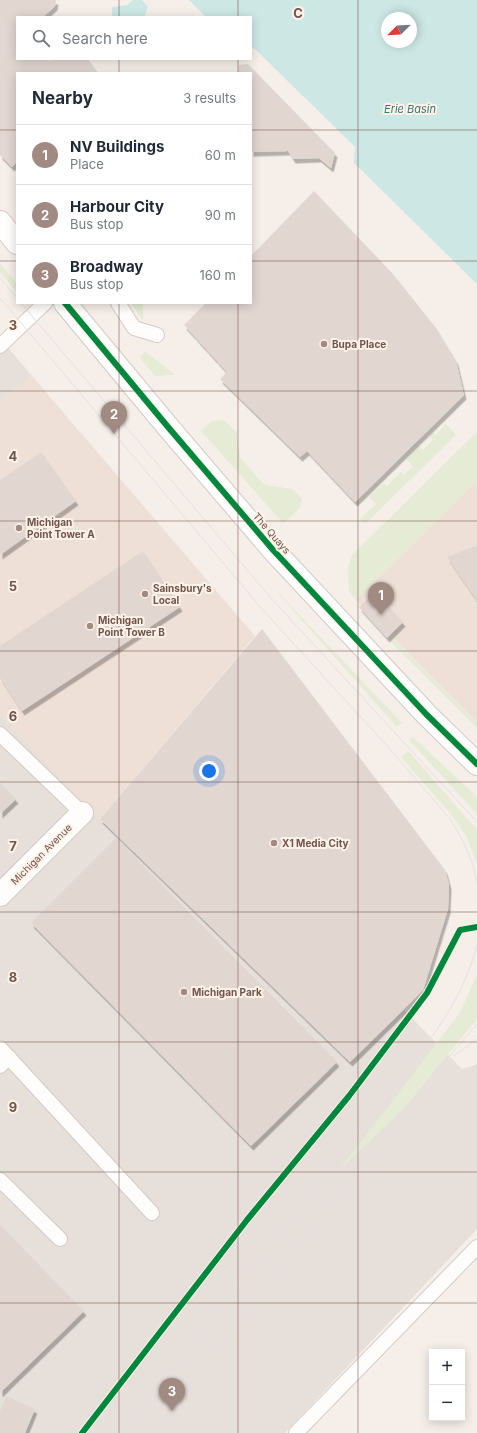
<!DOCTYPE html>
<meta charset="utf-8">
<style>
:root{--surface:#fff;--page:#f6f6f7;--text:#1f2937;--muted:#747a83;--line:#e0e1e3;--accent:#a08a82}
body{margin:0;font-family:Inter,sans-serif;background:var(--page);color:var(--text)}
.controls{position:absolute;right:12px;bottom:12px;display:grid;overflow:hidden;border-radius:0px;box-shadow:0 2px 10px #0003}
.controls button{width:36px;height:36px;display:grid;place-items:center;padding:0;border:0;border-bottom:1px solid var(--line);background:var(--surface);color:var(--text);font:20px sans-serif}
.compass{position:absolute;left:381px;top:12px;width:36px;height:36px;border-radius:50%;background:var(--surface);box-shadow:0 2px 10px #0003;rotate:246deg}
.you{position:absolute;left:209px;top:771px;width:14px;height:14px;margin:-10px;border:3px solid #fff;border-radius:50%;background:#1a73e8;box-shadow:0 0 0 6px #1a73e833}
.badge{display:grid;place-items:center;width:26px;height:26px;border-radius:50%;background:var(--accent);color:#fff;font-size:13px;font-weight:700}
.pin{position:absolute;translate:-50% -33px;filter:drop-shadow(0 1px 2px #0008)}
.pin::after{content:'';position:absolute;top:21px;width:14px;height:12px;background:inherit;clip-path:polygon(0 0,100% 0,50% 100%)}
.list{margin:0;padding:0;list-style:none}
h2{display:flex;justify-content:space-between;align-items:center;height:52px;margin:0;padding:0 16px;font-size:17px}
h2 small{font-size:13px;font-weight:400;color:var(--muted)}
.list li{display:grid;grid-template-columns:26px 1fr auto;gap:12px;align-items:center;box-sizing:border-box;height:60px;padding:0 16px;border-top:1px solid var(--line)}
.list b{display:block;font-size:15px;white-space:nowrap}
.list p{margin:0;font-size:13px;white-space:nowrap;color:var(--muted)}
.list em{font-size:13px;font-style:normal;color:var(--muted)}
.icon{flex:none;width:22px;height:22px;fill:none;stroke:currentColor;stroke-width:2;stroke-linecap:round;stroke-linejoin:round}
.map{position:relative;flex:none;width:477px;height:1433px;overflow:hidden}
.search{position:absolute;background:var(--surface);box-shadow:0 2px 10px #0003;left:16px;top:16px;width:236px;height:44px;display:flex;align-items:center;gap:10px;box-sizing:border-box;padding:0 14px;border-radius:0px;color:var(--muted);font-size:15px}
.panel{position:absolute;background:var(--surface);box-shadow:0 2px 10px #0003;left:16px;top:72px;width:236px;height:232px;border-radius:0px}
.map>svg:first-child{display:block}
.residential{fill:#efe0d7}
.industrial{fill:#e7dfda}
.green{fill:#e5ebd4}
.water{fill:#cce7e4;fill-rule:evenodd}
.building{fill:#e2d6d1;filter:url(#shadow)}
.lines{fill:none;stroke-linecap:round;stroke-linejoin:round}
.service-casing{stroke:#d4cac6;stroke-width:16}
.minor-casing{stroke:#d4cac6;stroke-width:24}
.service{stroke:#fefdfc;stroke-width:14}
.minor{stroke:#fefdfc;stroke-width:22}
.tram{stroke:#e3e1e4;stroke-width:1}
.cycleway-casing{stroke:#fef3e9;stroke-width:8}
.cycleway{stroke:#00873e;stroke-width:6}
.grid{fill:none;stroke:#71534b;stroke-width:1;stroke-opacity:0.55}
.poi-dot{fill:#a08a82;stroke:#fef3e9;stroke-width:1.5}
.labels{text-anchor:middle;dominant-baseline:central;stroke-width:4;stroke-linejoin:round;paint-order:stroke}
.poi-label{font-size:10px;font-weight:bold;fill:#71534b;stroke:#fef3e9;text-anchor:start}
.street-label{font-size:10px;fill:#71534b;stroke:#fef3e9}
.water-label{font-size:11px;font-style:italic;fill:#407576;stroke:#fef3e9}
.grid-label{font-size:13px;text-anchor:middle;font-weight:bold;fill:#71534b;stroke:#fef3e9;stroke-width:4;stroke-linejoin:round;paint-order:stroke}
</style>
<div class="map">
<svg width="477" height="1433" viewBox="0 0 477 1433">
<defs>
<filter id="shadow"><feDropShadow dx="2.5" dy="4.5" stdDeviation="0" flood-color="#0004"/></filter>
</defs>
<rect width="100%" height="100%" fill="#f6efe9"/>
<g class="residential">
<polygon points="32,376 255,636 100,819 0,715 0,401"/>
<polygon points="477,481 477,722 356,600"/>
</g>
<g class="industrial">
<polygon points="0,338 32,376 0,401"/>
<polygon points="0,715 100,819 350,1062 404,1010 462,1069 477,1064 477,1229 285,1433 0,1433"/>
</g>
<g class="green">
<polygon points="0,263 17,284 17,292 0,272"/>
<polygon points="131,303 143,303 143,321"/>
<polygon points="145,351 175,375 155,376 140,358"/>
<polygon points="224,420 237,433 240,457 264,485 293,489 302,499 299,509 283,523 201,431 212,421"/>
<polygon points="446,424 456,435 365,524 360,519 376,504 369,497 384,483 387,486 401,472 404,475 413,466 406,459 419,446 423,450 433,440 429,436 433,432 436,435"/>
<polygon points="477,432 477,481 356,600 349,591 348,567 353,554"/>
<polygon points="268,582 402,723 397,727"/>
<polygon points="390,635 477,722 477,728 387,638"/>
<polygon points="413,737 477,797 477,814 409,740"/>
<polygon points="408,751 477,830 477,865 467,837 450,813 401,757"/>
<polygon points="477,975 477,1019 402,1111 339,1170 459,1014"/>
</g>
<g class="water">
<polygon points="133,0 142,0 148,7 144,17 112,17 112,7 127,5"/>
<path d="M189,0H477V284L354,163L355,147L254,48H251V17H206ZM387,18H411V42H387Z"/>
</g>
<g class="building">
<polygon points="0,0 56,0 55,6 43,17 17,17 17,59 47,59 50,61 52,59 88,59 98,73 17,73 17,162 12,167 0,155"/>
<polygon points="248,64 335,153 331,168 319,158 293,159 288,151 251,152 251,73 238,73 239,65"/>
<polygon points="314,191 393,274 436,328 456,361 464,395 355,502 307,451 300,457 220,379 227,372 184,325 206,303 251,303 251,256"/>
<polygon points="41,452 76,501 0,555 0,480"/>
<polygon points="477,545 477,601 447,557"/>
<polygon points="143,551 180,607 22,711 0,678 0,646"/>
<polygon points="375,592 403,622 387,638 359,607"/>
<polygon points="262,629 445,870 449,885 448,909 423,990 350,1062 100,819"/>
<polygon points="0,782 16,799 0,814"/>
<polygon points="116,838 337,1062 251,1146 31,923"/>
<polygon points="0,1225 84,1311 0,1393"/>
<polygon points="7,1396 35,1409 25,1433 0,1433 0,1411"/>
</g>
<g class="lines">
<g class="service-casing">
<g id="service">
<polyline points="118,303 134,328 157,335"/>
<polyline points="0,346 45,303"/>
<polyline points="0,734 82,813"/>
<polyline points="0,1048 152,1213"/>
<polyline points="0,1066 9,1057"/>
<polyline points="0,1180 60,1239"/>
<polyline points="296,1433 477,1247"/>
</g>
</g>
<g class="minor-casing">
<g id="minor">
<polyline points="0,222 17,243"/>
<polyline points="65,303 168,427 274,551 426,714 477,764"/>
<polyline points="0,895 82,813"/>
</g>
</g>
<use href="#service" class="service"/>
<use href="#minor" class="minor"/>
<g class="tram">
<polyline points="0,278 17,298"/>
<polyline points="0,298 262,609 388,747 450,819 463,841 473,865 477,884"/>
<polyline points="21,303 270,597 477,822"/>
<polyline points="454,1056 477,1039"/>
<path d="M120,1433L154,1395L429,1041C451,1010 467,983 477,945"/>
<polyline points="154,1433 442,1065 477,1024"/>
</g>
<g class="cycleway-casing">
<g id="cycleway">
<polyline points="65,303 168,427 274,551 426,714 477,764"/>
<polyline points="82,1433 247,1220 349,1096 427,993 460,930 477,927"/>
</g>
</g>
<use href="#cycleway" class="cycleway"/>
</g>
<path class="grid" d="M119,0V17M238,0V17M358,0V1433M119,59V73M238,59V73M0,130H17M251,130H477M0,261H17M251,261H477M119,303V1433M238,303V1433M0,391H477M0,521H477M0,651H477M0,782H477M0,912H477M0,1042H477M0,1172H477M0,1303H477"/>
<g class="poi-dot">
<circle cx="324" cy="344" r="4"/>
<circle cx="19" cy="528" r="4"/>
<circle cx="145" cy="594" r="4"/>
<circle cx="90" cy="626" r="4"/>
<circle cx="274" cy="843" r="4"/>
<circle cx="184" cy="992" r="4"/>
</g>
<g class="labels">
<g class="poi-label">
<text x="332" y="344">Bupa Place</text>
<text x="27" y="522">Michigan<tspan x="27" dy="12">Point Tower A</tspan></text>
<text x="153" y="588">Sainsbury's<tspan x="153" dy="12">Local</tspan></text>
<text x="98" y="620">Michigan<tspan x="98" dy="12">Point Tower B</tspan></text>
<text x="282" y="843">X1 Media City</text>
<text x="192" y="992">Michigan Park</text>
</g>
<g class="street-label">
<text transform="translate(272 533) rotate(49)">The Quays</text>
<text transform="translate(41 854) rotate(-45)">Michigan Avenue</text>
</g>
<g class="water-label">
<text x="410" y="109">Erie Basin</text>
</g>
</g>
<g class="grid-label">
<text x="298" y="18">C</text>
<text x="13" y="330">3</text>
<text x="13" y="461">4</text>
<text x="13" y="591">5</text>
<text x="13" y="721">6</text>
<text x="13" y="851">7</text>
<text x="13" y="982">8</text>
<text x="13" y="1112">9</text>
</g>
</svg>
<div class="controls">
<button>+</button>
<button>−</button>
</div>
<svg class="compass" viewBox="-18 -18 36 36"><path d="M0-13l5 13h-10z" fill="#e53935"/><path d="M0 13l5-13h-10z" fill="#747a83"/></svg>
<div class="you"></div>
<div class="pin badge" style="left:381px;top:615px">1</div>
<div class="pin badge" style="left:114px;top:434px">2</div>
<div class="pin badge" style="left:172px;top:1411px">3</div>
<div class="search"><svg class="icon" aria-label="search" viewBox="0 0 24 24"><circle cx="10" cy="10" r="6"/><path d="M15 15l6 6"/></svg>Search here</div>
<section class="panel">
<h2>Nearby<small>3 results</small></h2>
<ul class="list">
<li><span class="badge">1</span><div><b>NV Buildings</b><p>Place</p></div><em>60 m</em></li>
<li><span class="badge">2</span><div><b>Harbour City</b><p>Bus stop</p></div><em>90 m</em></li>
<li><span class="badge">3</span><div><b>Broadway</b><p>Bus stop</p></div><em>160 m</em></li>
</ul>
</section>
</div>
